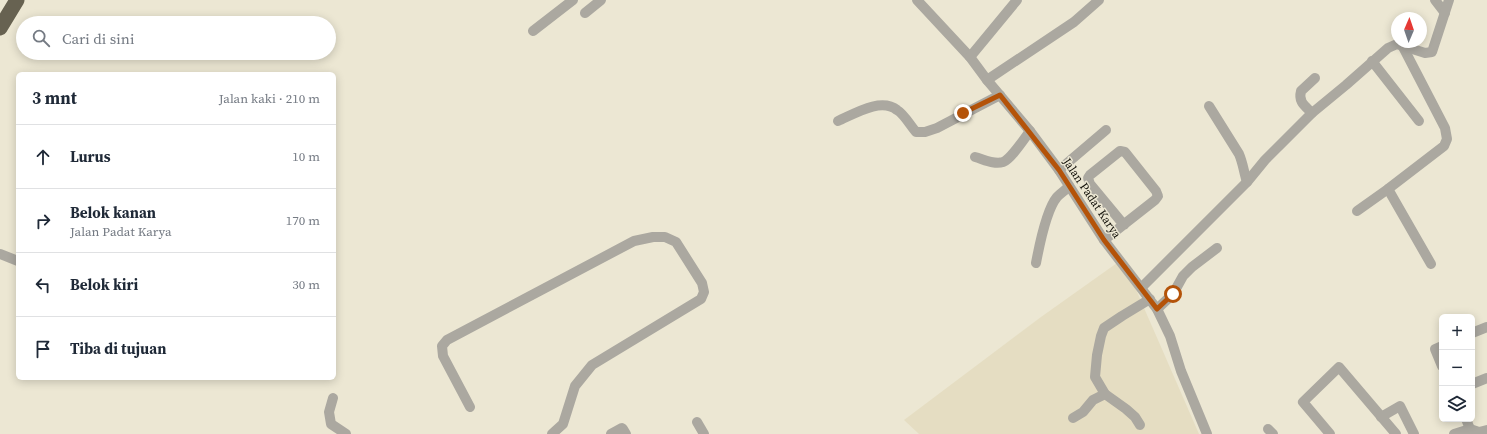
<!DOCTYPE html>
<html lang="id">
<meta charset="utf-8">
<style>
:root{--surface:#fff;--page:#f6f6f7;--text:#1f2937;--muted:#747a83;--line:#e0e1e3}
body{margin:0;font-family:"Source Serif 4",serif;background:var(--page);color:var(--text)}
.controls{position:absolute;right:12px;bottom:12px;display:grid;overflow:hidden;border-radius:6px;box-shadow:0 2px 10px #0003}
.controls button{width:36px;height:36px;display:grid;place-items:center;padding:0;border:0;border-bottom:1px solid var(--line);background:var(--surface);color:var(--text);font:20px sans-serif}
.compass{position:absolute;left:1391px;top:12px;width:36px;height:36px;border-radius:50%;background:var(--surface);box-shadow:0 2px 10px #0003;rotate:2deg}
.stop{position:absolute;width:12px;height:12px;margin:-9px;border:3px solid #b45309;border-radius:50%;background:#fff}
.stop.end{background:#b45309;border-color:#fff;box-shadow:0 1px 4px #0008}
.list{margin:0;padding:0;list-style:none}
h2{display:flex;justify-content:space-between;align-items:center;height:52px;margin:0;padding:0 16px;font-size:17px}
h2 small{font-size:13px;font-weight:400;color:var(--muted)}
.list li{display:grid;grid-template-columns:26px 1fr auto;gap:12px;align-items:center;box-sizing:border-box;height:64px;padding:0 16px;border-top:1px solid var(--line)}
.list b{display:block;font-size:15px;white-space:nowrap}
.list p{margin:0;font-size:13px;white-space:nowrap;color:var(--muted)}
.list em{font-size:13px;font-style:normal;color:var(--muted)}
.icon{flex:none;width:22px;height:22px;fill:none;stroke:currentColor;stroke-width:2;stroke-linecap:round;stroke-linejoin:round}
.map{position:relative;flex:none;width:1487px;height:434px;overflow:hidden}
.search{position:absolute;background:var(--surface);box-shadow:0 2px 10px #0003;left:16px;top:16px;width:320px;height:44px;display:flex;align-items:center;gap:10px;box-sizing:border-box;padding:0 14px;border-radius:22px;color:var(--muted);font-size:15px}
.panel{position:absolute;background:var(--surface);box-shadow:0 2px 10px #0003;left:16px;top:72px;width:320px;height:308px;border-radius:6px}
.map>svg:first-child{display:block}
.built{fill:#e5ddc2}
.lines{fill:none;stroke-linecap:round;stroke-linejoin:round}
.minor{stroke:#aba8a0;stroke-width:10}
.highway{stroke:#676251;stroke-width:15}
.route{stroke:#b45309;stroke-width:5}
.labels{text-anchor:middle;dominant-baseline:central;stroke-width:3;stroke-linejoin:round;paint-order:stroke}
.street-label{font-size:12px;fill:#13110a;stroke:#ece7d3}
</style>
<div class="map">
<svg width="1487" height="434" viewBox="0 0 1487 434">
<rect width="100%" height="100%" fill="#ece7d3"/>
<polygon class="built" points="1117,263 1134,285 1199,434 919,434 904,420 1041,317"/>
<g class="lines">
<g class="minor">
<polyline points="917,0 970,57 987,80 1030,131 1059,170 1104,240 1157,309 1170,336 1181,371 1207,434"/>
<polyline points="1435,0 1445,13"/>
<polyline points="585,13 601,0"/>
<polyline points="533,31 573,0"/>
<polyline points="970,57 1017,0"/>
<polyline points="1372,61 1419,121"/>
<polyline points="987,80 1074,22 1099,0"/>
<path d="M1209,106L1239,154C1243,163 1244,173 1247,182"/>
<path d="M1312,113C1305,106 1298,102 1301,91L1315,78"/>
<path d="M838,121C854,114 881,97 897,110C904,114 910,125 916,132H925L937,128L1000,95"/>
<path d="M975,157C983,159 994,165 1003,162C1011,159 1024,139 1030,131"/>
<polyline points="1059,170 1106,130"/>
<polyline points="1388,189 1431,264"/>
<polyline points="1357,211 1388,189 1444,146 1447,139 1445,128 1403,47"/>
<polyline points="1104,240 1155,200 1158,196 1156,191 1125,152 1120,151 1090,175 1088,178 1090,184 1124,225"/>
<polyline points="0,254 18,261"/>
<path d="M1036,263C1039,247 1047,209 1057,197C1061,193 1066,190 1069,186"/>
<polyline points="1142,287 1247,182 1265,160 1312,113 1346,85 1388,48 1397,44 1425,53 1432,52 1449,0"/>
<polyline points="1157,309 1173,294 1183,276 1192,267 1217,248"/>
<polyline points="1472,333 1487,327"/>
<polyline points="1442,346 1435,349 1442,366"/>
<polyline points="1472,384 1487,378"/>
<polyline points="333,398 329,412 331,424 346,434"/>
<polyline points="470,407 443,356 442,346 447,340 634,241 653,237 665,237 676,242 702,283 704,292 701,299 592,365 575,386 563,424 552,434"/>
<polyline points="1381,417 1400,406 1414,434"/>
<polyline points="1073,418 1083,412 1093,400 1105,394"/>
<polyline points="1466,419 1470,429"/>
<polyline points="697,422 704,434"/>
<polyline points="1140,425 1135,417 1126,409 1105,394 1095,377 1097,355 1101,336 1104,328 1122,316 1150,299"/>
<polyline points="1268,429 1273,434"/>
<polyline points="611,434 622,428 623,429 626,434"/>
<polyline points="1330,434 1303,402 1339,367 1396,434"/>
<polyline points="1454,434 1470,429 1479,432 1487,430"/>
</g>
<polyline class="highway" points="0,28 17,0"/>
</g>
<g class="lines">
<polyline class="route" points="963,113 1000,95 1059,170 1104,240 1157,309 1173,294"/>
</g>
<g class="labels">
<g class="street-label">
<text transform="translate(1092 198) rotate(56)">Jalan Padat Karya</text>
</g>
</g>
</svg>
<div class="controls">
<button>+</button>
<button>−</button>
<button><svg class="icon" aria-label="layers" viewBox="0 0 24 24"><path d="M12 4l9 5-9 5-9-5zM3 14l9 5 9-5"/></svg></button>
</div>
<svg class="compass" viewBox="-18 -18 36 36"><path d="M0-13l5 13h-10z" fill="#e53935"/><path d="M0 13l5-13h-10z" fill="#747a83"/></svg>
<div class="stop" style="left:1173px;top:294px"></div>
<div class="stop end" style="left:963px;top:113px"></div>
<div class="search"><svg class="icon" aria-label="search" viewBox="0 0 24 24"><circle cx="10" cy="10" r="6"/><path d="M15 15l6 6"/></svg>Cari di sini</div>
<section class="panel">
<h2>3 mnt<small>Jalan kaki · 210 m</small></h2>
<ul class="list">
<li><svg class="icon" aria-label="ahead" viewBox="0 0 24 24"><path d="M12 20V5M6 11l6-6 6 6"/></svg><div><b>Lurus</b></div><em>10 m</em></li>
<li><svg class="icon" aria-label="right" viewBox="0 0 24 24"><path d="M7 20v-9h11M14 6l5 5-5 5"/></svg><div><b>Belok kanan</b><p>Jalan Padat Karya</p></div><em>170 m</em></li>
<li><svg class="icon" aria-label="left" viewBox="0 0 24 24"><path d="M17 20v-9H6M10 6l-5 5 5 5"/></svg><div><b>Belok kiri</b></div><em>30 m</em></li>
<li><svg class="icon" aria-label="arrive" viewBox="0 0 24 24"><path d="M6 21V4h12l-3 4 3 4H6"/></svg><div><b>Tiba di tujuan</b></div></li>
</ul>
</section>
</div>
